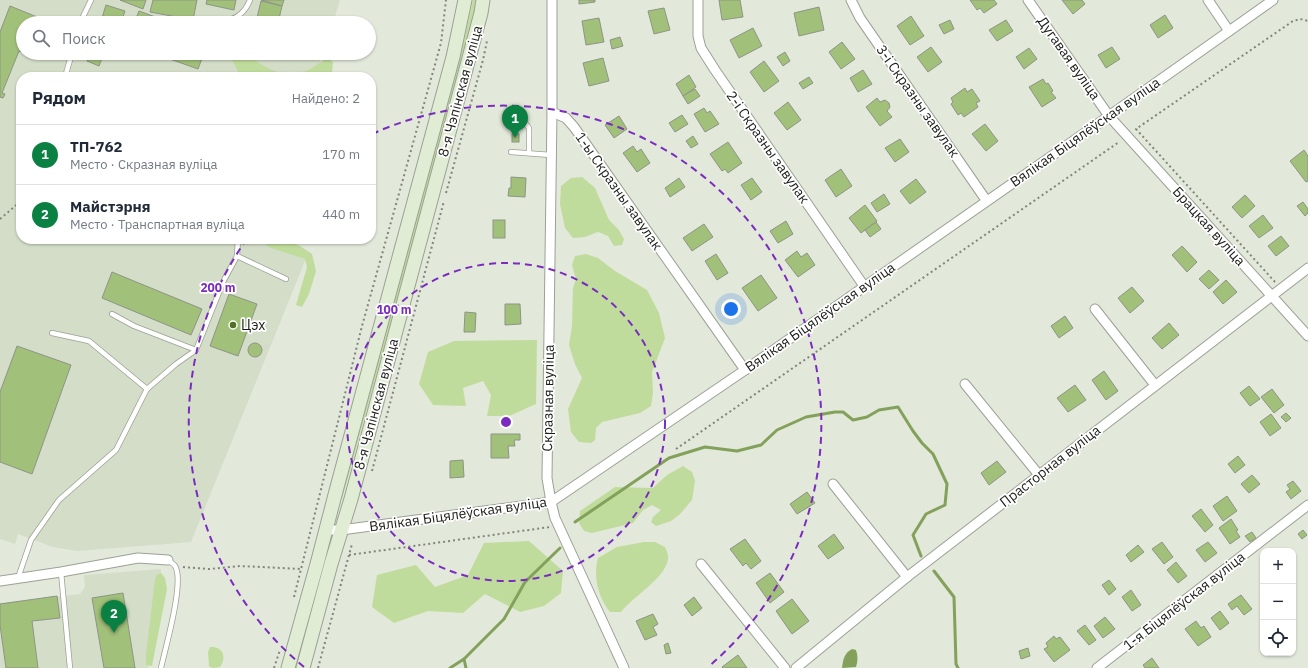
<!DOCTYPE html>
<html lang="ru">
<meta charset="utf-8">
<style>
:root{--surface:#fff;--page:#f6f6f7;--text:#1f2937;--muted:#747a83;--line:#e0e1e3;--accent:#0b8043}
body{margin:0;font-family:"IBM Plex Sans",sans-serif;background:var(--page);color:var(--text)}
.controls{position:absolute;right:12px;bottom:12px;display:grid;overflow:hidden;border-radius:8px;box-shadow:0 1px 3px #0004}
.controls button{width:36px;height:36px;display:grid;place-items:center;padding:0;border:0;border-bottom:1px solid var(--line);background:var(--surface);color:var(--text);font:20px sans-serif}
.you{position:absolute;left:731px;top:309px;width:14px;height:14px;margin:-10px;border:3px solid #fff;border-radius:50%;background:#1a73e8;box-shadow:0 0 0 6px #1a73e833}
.badge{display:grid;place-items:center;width:26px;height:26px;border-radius:50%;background:var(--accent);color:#fff;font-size:13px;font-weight:700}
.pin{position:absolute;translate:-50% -33px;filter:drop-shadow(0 1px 2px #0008)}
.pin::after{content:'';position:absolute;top:21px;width:14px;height:12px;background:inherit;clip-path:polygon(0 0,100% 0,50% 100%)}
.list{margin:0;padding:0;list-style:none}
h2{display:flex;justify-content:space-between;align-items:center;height:52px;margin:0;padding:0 16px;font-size:17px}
h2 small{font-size:13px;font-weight:400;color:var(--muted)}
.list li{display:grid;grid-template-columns:26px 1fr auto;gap:12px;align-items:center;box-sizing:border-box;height:60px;padding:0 16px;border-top:1px solid var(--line)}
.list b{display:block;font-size:15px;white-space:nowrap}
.list p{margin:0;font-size:13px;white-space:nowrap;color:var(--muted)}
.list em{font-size:13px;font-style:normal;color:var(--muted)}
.icon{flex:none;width:22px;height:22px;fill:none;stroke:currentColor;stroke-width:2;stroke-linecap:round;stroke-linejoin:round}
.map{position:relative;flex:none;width:1308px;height:668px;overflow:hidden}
.search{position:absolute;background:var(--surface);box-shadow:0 1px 3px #0004;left:16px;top:16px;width:360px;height:44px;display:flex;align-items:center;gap:10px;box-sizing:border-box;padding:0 14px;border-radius:22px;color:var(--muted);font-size:15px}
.panel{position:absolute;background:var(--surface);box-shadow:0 1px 3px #0004;left:16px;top:72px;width:360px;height:172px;border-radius:16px}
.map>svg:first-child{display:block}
.built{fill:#d3ddc8}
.green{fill:#c0dc9c}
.water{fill:#83a15b}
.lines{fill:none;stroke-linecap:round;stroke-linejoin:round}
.stream{stroke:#83a15b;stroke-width:3}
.building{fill:#a1c079;stroke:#8e9487}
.lane-casing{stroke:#9ba194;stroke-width:6}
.street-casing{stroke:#9ba194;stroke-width:11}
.secondary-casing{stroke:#9ba194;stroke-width:15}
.path{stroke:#81857c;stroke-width:2;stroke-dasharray:2 3;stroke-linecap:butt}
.lane{stroke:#fff;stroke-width:4.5}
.street{stroke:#fff;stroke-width:9}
.secondary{stroke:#e1ecd4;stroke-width:13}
.ring{fill:none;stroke:#7b2cbf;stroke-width:2;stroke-dasharray:7 5}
.poi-dot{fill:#526f24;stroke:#fff;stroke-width:1.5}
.labels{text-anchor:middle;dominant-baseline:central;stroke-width:3.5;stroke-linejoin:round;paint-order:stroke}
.street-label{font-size:14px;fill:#1a1c17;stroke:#fff}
.poi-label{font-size:14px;fill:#1a1c17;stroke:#fff;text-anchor:start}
.centre{fill:#7b2cbf;stroke:#fff;stroke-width:2}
.ring-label{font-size:12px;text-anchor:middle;font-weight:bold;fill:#7b2cbf;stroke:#fff;stroke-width:3.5;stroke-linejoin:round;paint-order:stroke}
</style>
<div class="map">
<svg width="1308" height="668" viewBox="0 0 1308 668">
<rect width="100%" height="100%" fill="#e2e8da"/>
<g class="built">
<polygon points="0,0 340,0 333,23 23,23 23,53 323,53 315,77 304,77 290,71 289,77 21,77 21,239 264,239 307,256 191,542 77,551 53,547 18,534 15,544 0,539"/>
<polygon points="161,569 148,668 0,668 0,603 80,594 85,587 84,575"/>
</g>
<g class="green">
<polygon points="473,0 477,0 464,59 342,499 340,498 460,59"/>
<path d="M228,53C233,53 239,52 244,53C249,54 254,60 259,63C289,81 300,77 327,58L333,62L332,73L329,77H239C238,67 232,62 228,53Z"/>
<polygon points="582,177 595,188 609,220 618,229 624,239 622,245 614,246 608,236 598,232 585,237 573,238 565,228 560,204 561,186 571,178"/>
<polygon points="256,239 283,239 300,246 312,254 316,271 309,294 302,307 296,305 307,267 305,259 271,248"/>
<polygon points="586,254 598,258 615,271 647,290 659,313 665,338 652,372 653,393 651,406 640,413 602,422 596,428 595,440 591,443 579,442 571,432 568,409 582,378 575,364 569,345 572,326 573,288 576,279 572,265 575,256"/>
<polygon points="537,340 536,404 509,416 487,416 491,395 483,381 463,388 466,406 433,405 419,384 428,352 454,341"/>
<polygon points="683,466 692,472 695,481 692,500 680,514 671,521 656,526 651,522 653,517 661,510 652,505 643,510 633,523 592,533 584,531 579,523 580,511 615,487 653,488 667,475"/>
<polygon points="529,541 563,571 561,593 544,606 520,612 485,594 463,613 428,611 394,623 372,607 377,575 416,565 435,587 468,575 484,543"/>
<path d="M644,542H655L665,547C666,550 669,555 668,559C665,579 633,596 621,612H610C598,597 593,576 598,558L617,547Z"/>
<polygon points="161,573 165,578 167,589 152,666 146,665 146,655 155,579 157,575"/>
<path d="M210,647C223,646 227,657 220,667L212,668L209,666L208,652Z"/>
</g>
<path class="water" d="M852,649L856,650C858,656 858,661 856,667L842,668C843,660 844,653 852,649Z"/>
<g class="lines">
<g class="stream">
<polyline points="575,522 669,458 705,447 737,451 761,445 777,430 806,417 835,412 843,412 853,420 867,417 879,410 898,407 913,431 922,443 933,454 947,484 945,505 926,514 913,535 921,556"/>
<polyline points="934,571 954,597 956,664 958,668"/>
<polyline points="464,659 466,668"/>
<polyline points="450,668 464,659 504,619 525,582 560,548"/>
</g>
</g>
<g class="building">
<polygon points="120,0 146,0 143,9"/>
<polygon points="153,0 197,0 193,20 150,12"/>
<polygon points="207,0 236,0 234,10 206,4"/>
<polygon points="261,0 284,0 282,6"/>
<polygon points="579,0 595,0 595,2 579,4"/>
<polygon points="719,0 740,0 743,17 722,20"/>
<polygon points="970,0 994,0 997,4 984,13 980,8 977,10"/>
<polygon points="1062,0 1082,0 1085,4 1073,14"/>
<polygon points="261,1 282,6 278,23 256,22"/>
<polygon points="106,5 125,11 121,23 106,23 101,21"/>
<polygon points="10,6 47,21 46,23 23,23 23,52 19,51 2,93 5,94 3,98 0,97 0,32"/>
<polygon points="819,7 824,30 799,36 794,13"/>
<polygon points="664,8 670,30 654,34 648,11"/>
<polygon points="139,11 172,23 134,23"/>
<polygon points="1165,15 1173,28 1158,38 1150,25"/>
<polygon points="911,16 924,36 910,45 897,26"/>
<polygon points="599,18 604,42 586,45 582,21"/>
<polygon points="950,20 954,29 944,34 939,25"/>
<polygon points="1006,20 1013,31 997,41 989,30"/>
<polygon points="753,28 762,46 739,58 730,40"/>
<polygon points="620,37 623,46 612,49 610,40"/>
<polygon points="842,42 855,59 841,69 829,52"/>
<polygon points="931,47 942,62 928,72 917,57"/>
<polygon points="1112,47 1120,59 1106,68 1098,55"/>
<polygon points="1029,48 1037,59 1024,69 1016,57"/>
<polygon points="785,52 790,61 783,66 777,57"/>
<polygon points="90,53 104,53 99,66 87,61"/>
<polygon points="153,53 204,53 198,69"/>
<polygon points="603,58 609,81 589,86 583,63"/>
<polygon points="764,61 779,81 764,92 750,72"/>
<polygon points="863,70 872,84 858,92 850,78"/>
<polygon points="689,75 696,87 683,96 676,84"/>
<polygon points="809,77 813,83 803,89 799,83"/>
<polygon points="1043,79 1046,84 1048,83 1053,91 1051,92 1056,98 1042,107 1029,87"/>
<polygon points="965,88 967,92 972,89 980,101 976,103 978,107 964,117 961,113 958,115 951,104 953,102 951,98"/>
<polygon points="695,89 700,96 688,104 683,96"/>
<polygon points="877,98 880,102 885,100 889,103 890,107 887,111 892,117 880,126 866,107"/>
<polygon points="788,102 801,120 787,130 774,113"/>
<polygon points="704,108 707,113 710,111 719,124 705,132 694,114"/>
<polygon points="682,115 688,124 675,132 669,123"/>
<polygon points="619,116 627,129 614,138 605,125"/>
<polygon points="985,124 998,141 986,151 972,134"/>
<rect x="512" y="134" width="7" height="8"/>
<polygon points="693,136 698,144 691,148 686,141"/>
<polygon points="900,139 909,152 895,162 885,148"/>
<polygon points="728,142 742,163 728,173 725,169 722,171 710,154"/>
<polygon points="633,146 637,152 641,149 650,163 637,172 623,153"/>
<polygon points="1304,150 1308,156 1308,181 1306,182 1290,161"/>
<polygon points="841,169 852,186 836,197 825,180"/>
<polygon points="511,177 526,178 525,197 508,196 509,188 511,188"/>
<polygon points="679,178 685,187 670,197 665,188"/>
<polygon points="752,178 762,192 751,200 741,185"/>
<polygon points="916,179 926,192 910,204 900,191"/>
<polygon points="884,194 890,204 877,212 871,203"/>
<polygon points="1245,195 1255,206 1242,218 1232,207"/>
<polygon points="1303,202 1308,209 1308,213 1305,216 1297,206"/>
<polygon points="865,205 877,221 861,233 849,218"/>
<polygon points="1263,215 1273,228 1259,238 1249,226"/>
<rect x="493" y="220" width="12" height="18"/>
<polygon points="786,221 793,234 778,243 770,231"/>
<polygon points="876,222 881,229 870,237 865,230"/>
<polygon points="704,224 713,237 692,251 683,238"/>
<polygon points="1281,236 1289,246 1276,256 1268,246"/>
<polygon points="1182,246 1197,262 1187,272 1172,255"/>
<polygon points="797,251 801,257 807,253 815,265 798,277 785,260"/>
<polygon points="716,254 728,273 717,280 705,261"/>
<polygon points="1209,270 1219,280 1209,289 1199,279"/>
<polygon points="112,272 202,309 191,335 102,298"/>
<polygon points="761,275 777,298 758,311 742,288"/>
<polygon points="1226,280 1237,292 1223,304 1213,292"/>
<polygon points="1132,287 1144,301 1130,313 1118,298"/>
<polygon points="229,294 257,304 238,356 210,346"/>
<polygon points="505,304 520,304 521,324 505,325"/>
<polygon points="465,312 476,313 475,332 464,332"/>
<polygon points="1065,316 1073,328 1059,338 1051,326"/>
<polygon points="1169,323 1179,335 1162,349 1152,338"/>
<circle cx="255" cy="350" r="7"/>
<polygon points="17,346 71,365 32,474 0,462 0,392"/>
<polygon points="1104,371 1118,391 1106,400 1092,380"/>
<polygon points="1075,385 1086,400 1068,412 1057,398"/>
<polygon points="1249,386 1260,399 1250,406 1240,393"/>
<polygon points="1272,389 1284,405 1274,413 1261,397"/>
<polygon points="1286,413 1291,418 1286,422 1281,417"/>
<polygon points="1271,414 1281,428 1270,436 1260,422"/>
<polygon points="491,434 520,434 520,440 514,440 515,446 508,446 509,458 491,458"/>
<polygon points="1238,456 1245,465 1235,473 1228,464"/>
<polygon points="463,460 464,477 450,478 450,461"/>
<polygon points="997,461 1006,472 989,485 981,473"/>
<polygon points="1252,475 1260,484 1249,493 1241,484"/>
<polygon points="1293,481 1301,491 1291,499 1286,492 1290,489 1287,485"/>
<polygon points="807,492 815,503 797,514 790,504"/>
<polygon points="1227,496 1237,511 1223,521 1213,506"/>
<polygon points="1201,509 1213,525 1205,532 1192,516"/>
<polygon points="1231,519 1238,530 1236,531 1240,537 1230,544 1219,528"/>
<polygon points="1303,530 1307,535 1302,539 1298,534"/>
<polygon points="1252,532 1256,538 1250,542 1245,536"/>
<polygon points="834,534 844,548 828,559 818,546"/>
<polygon points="745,539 761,561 751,569 746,563 743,566 730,549"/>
<polygon points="1162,542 1173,557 1164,564 1152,549"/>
<polygon points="1208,542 1217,553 1205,562 1196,550"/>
<polygon points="1138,545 1144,552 1131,562 1126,555"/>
<polygon points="1176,562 1187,576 1178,583 1167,570"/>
<polygon points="770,573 784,592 770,603 756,583"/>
<polygon points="1109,580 1116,589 1109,595 1102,585"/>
<polygon points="1131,590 1141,605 1132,611 1122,597"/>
<polygon points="123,593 135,668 104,668 92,598"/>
<polygon points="1241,595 1252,609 1244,615 1237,606 1232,610 1228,604"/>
<polygon points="57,596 60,618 32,621 38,668 6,668 0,625 0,604"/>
<polygon points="694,597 702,608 692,616 684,605"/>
<polygon points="792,599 809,621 792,634 776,611"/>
<polygon points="1220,611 1229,623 1220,630 1211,618"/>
<polygon points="653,614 658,624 653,627 657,635 645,640 636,621"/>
<polygon points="1105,617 1115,629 1103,638 1094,626"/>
<polygon points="1196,621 1201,628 1204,626 1211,637 1198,646 1185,629"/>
<polygon points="1085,625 1096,640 1089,645 1077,631"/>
<polygon points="1054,636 1056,639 1060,637 1070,650 1054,662 1044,649 1048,647 1046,643"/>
<polygon points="668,643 671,653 666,654 664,645"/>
<polygon points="1028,648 1030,656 1021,659 1019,651"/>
<polygon points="738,655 747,668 723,668 722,667"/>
<polygon points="1152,658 1159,668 1145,668 1143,665"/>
</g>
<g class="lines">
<g class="lane-casing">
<g id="lane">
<polyline points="80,23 91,0"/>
<path d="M222,23C236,18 244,15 250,0"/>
<polyline points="65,77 72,53"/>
<polyline points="511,122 525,123 529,128 529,153"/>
<polyline points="511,152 551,155"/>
<polyline points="238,239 237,256 286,279"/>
<polyline points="112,314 134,326 196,350"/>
<polyline points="147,389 176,364 196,350 224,280 237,256"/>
<polyline points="61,572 70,668"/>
<polyline points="18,578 31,540 59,500 116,450 147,389 89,341 52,333"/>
<path d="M161,668C165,649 185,581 175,566C174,564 170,562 168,560"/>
</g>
</g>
<g class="street-casing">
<g id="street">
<polyline points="552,0 552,112 566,118 574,127 745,370"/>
<polyline points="698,0 698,36 701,48 715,70 864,286"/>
<polyline points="851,0 860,18 986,200"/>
<polyline points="1028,0 1109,116 1308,336"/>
<polyline points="1208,0 1229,31"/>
<polyline points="552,112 547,478 551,502 555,518 624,668"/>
<polyline points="1095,309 1155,385"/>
<polyline points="965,384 1039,475"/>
<polyline points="833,484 907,577"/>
<polyline points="326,530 341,530 551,502 745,370 1109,116 1273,0"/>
<polyline points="701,564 785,668"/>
<polyline points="0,581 61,572 138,558 168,560"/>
<polyline points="796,668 907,577 1308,268"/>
<polyline points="1097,668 1308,505"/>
</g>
</g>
<g class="secondary-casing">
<g id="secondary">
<polyline points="288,668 317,564 336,491 453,57 465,0"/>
<polyline points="303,668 331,564 351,499 469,58 481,13 483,0"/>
</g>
</g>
<g class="path">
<polyline points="446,193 483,60 487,41"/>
<polyline points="0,219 21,201"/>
<polyline points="1275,282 1136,129 1293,21 1300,19 1308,21"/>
<polyline points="676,449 1119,142"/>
<polyline points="372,471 444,201"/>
<polyline points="349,555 550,527"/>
<polyline points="183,567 209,569 240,566 302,569"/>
<polyline points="294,597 362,326 441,43 446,0"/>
<polyline points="274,668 280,650"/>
<polyline points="318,668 352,544"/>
</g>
<use href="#lane" class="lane"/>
<use href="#street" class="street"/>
<use href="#secondary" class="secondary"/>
</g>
<g class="ring">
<circle cx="506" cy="422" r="159"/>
<path d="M304 667A318 318 0 0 1 246 240M372 134A318 318 0 0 1 708 667"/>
</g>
<circle class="poi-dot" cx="233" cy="325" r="4"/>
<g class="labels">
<g class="street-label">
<text transform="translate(1069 58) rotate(55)">Дугавая вуліца</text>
<text transform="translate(460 91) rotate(-75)">8-я Чэпінская вуліца</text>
<text transform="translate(918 101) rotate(55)">3-і Скразны завулак</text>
<text transform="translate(1085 132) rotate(-35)">Вялікая Біцялёўская вуліца</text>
<text transform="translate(768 147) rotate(55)">2-і Скразны завулак</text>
<text transform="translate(619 191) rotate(55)">1-ы Скразны завулак</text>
<text transform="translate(1209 226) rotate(48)">Брацкая вуліца</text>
<text transform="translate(820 317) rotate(-35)">Вялікая Біцялёўская вуліца</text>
<text transform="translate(548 398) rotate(-89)">Скразная вуліца</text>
<text transform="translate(376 404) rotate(-75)">8-я Чэпінская вуліца</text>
<text transform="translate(1050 466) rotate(-38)">Прасторная вуліца</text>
<text transform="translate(458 514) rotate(-8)">Вялікая Біцялёўская вуліца</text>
<text transform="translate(1184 601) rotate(-38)">1-я Біцялёўская вуліца</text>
</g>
<g class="poi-label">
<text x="241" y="325">Цэх</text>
</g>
</g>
<circle cx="506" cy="422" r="6" class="centre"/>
<g class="ring-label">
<text x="218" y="292">200 m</text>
<text x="394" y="314">100 m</text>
</g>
</svg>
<div class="controls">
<button>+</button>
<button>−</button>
<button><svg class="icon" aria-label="locate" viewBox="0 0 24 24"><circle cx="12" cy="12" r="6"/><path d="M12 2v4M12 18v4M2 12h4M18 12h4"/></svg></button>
</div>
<div class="you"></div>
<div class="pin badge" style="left:515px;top:138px">1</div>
<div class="pin badge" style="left:114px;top:633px">2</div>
<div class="search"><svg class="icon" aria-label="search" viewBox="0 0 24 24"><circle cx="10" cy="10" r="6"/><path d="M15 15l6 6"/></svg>Поиск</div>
<section class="panel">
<h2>Рядом<small>Найдено: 2</small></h2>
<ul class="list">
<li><span class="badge">1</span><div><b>ТП-762</b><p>Место · Скразная вуліца</p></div><em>170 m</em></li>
<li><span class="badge">2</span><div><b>Майстэрня</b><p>Место · Транспартная вуліца</p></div><em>440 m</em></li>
</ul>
</section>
</div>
